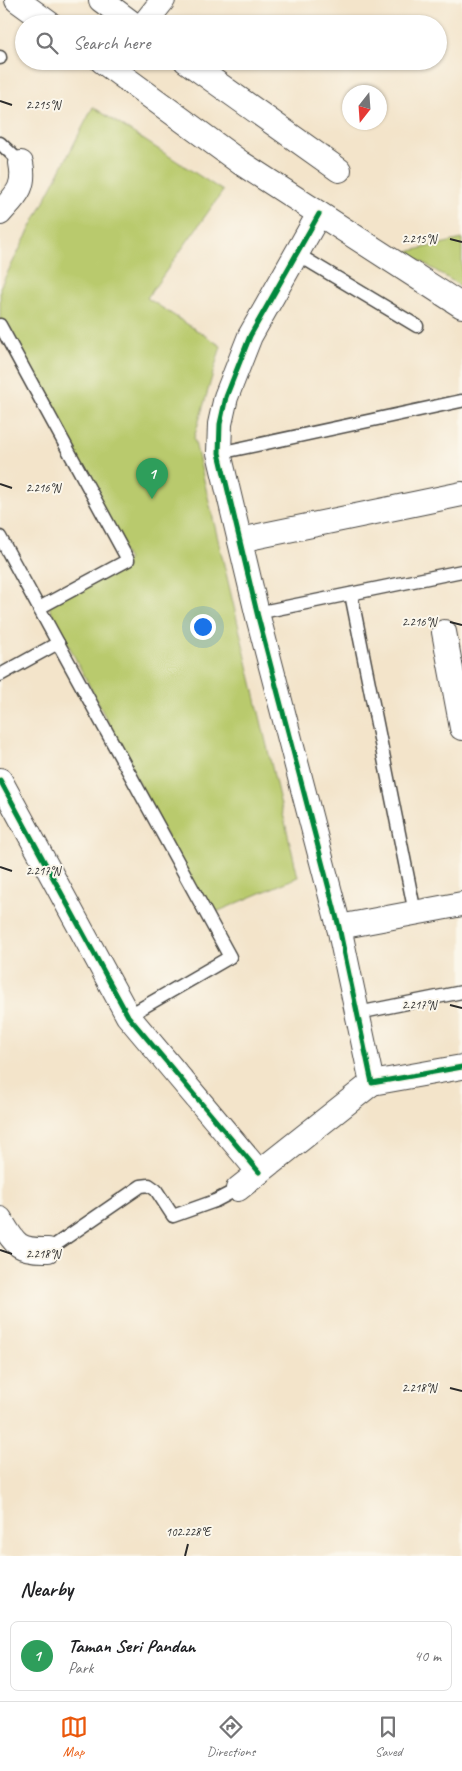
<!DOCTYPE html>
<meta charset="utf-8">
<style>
:root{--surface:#fff;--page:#f2f2f2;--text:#202124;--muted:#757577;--line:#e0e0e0;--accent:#ea580c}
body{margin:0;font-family:Caveat,sans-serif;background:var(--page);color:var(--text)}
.compass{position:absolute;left:342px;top:85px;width:45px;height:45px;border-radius:50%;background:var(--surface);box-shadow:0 1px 4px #0004;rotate:197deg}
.you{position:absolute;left:202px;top:626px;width:18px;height:18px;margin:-12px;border:4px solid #fff;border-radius:50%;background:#1a73e8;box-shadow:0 0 0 8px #1a73e833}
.badge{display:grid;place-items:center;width:32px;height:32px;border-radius:50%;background:var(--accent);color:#fff;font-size:16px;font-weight:700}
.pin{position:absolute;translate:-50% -41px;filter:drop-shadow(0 1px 2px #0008)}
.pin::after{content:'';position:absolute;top:26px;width:18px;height:15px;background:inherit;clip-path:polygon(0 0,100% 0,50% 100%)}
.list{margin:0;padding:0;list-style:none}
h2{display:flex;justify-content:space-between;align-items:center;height:65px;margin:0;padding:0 20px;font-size:21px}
h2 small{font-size:16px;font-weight:400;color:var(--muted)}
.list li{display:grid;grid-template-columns:32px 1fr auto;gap:15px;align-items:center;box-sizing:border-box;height:70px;margin:0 10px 10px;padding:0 10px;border:1px solid var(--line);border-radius:8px}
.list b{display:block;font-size:19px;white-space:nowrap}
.list p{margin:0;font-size:16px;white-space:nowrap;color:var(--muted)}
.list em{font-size:16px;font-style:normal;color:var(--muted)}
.icon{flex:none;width:28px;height:28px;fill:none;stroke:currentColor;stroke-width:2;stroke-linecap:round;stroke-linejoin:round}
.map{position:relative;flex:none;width:462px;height:1556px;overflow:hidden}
.search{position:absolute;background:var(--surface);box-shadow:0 1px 4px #0004;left:15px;right:15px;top:15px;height:55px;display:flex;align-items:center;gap:12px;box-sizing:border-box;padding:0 18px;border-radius:28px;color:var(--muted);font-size:19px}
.sheet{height:145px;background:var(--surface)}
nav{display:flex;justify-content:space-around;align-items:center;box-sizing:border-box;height:70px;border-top:1px solid var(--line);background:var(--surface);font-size:14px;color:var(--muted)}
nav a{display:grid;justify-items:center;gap:2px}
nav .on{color:var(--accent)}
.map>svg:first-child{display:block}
.green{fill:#b9ca6d;stroke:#727a4c}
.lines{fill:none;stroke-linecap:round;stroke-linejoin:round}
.lane-casing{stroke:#494743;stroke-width:15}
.street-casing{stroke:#494743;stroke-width:26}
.lane{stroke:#fff;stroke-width:12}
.street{stroke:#fff;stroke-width:24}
.cycleway-casing{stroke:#fbf7ec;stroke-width:8}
.cycleway{stroke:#00873e;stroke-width:5}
.ticks{fill:none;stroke:#2b2b2b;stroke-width:2}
.ticks-label{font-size:12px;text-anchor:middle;fill:#2b2b2b;stroke:#fbf7ec;stroke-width:4;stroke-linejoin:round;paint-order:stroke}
</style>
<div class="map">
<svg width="462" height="1556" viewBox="0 0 462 1556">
<rect width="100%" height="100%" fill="#fbf7ec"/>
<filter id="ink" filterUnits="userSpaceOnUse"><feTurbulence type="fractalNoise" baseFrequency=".02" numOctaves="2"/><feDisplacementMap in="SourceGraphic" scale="10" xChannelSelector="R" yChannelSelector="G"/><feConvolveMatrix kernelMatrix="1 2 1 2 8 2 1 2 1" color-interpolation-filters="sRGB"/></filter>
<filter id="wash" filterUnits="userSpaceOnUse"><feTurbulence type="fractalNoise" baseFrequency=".0096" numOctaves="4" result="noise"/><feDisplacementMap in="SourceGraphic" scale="20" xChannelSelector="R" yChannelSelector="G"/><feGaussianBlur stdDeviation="1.12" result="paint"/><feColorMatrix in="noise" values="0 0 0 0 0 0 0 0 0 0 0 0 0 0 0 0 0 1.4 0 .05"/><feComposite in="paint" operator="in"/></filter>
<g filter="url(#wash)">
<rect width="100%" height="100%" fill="#f3e4ca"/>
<g class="green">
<polygon points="93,107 223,191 147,298 221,346 194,438 298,877 207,916 47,603 128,560 0,325 0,287"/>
<polygon points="462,239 462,287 406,252"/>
</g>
</g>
<g filter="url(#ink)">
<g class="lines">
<g class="lane-casing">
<g id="lane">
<polyline points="0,57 0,58"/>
<polyline points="0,143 21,163"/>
<polyline points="297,254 417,326"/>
<polyline points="0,325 128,560 39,608"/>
<polyline points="219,453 461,401"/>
<polyline points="0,537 230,957 128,1016"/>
<polyline points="351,594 415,913"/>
<polyline points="257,613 462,571"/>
<polyline points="0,675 58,643"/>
<polyline points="358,1013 462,992"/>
<polyline points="48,1250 141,1186 149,1185 156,1190 173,1216 215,1201 238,1189"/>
</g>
</g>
<g class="street-casing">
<g id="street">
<polyline points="17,0 50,24"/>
<polyline points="101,0 133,24"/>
<polyline points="144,24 163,0"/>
<polyline points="102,61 241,163 462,306"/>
<polyline points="186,61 339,170"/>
<path d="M0,213C16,195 26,188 21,163"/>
<polyline points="319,214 250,336 226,397 220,424 219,453 257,613 339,927 372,1083 462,1067"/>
<polyline points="240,540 462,494"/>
<polyline points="444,632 462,728"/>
<polyline points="0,780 128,1016 259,1172"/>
<polyline points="339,927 462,904"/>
<polyline points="238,1189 372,1083"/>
<path d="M0,1219C15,1244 17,1251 48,1250"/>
</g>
</g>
<use href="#lane" class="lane"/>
<use href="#street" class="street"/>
<g class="cycleway-casing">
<g id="cycleway">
<polyline points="319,214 250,336 226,397 220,424 219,453 257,613 339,927 372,1083 462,1067"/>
<polyline points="0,780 128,1016 259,1172"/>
</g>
</g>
<use href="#cycleway" class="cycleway"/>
</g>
</g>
<path class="ticks" d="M0,101L12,105M450,239L462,242M0,484L12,488M450,622L462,625M0,867L12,871M450,1005L462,1008M0,1250L12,1254M450,1388L462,1391M185,1556L188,1544"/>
<g class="ticks-label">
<text x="43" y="109">2.215°N</text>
<text x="419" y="243">2.215°N</text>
<text x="43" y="492">2.216°N</text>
<text x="419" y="626">2.216°N</text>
<text x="43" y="875">2.217°N</text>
<text x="419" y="1009">2.217°N</text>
<text x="43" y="1258">2.218°N</text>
<text x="419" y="1392">2.218°N</text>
<text x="188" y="1536">102.228°E</text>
</g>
</svg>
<svg class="compass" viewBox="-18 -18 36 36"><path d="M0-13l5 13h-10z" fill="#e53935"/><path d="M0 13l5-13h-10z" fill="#757577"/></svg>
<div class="you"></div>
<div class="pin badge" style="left:152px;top:499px;background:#2e9e5b">1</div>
<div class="search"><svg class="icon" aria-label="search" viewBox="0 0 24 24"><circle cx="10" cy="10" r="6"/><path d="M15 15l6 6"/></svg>Search here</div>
</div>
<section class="sheet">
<h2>Nearby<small></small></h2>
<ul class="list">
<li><span class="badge" style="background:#2e9e5b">1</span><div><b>Taman Seri Pandan</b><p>Park</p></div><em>40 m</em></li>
</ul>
</section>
<nav>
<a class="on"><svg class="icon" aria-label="map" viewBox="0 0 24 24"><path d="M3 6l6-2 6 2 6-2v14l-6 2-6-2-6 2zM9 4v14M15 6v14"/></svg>Map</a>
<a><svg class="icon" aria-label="directions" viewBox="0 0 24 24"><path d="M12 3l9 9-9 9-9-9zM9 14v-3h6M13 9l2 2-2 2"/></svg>Directions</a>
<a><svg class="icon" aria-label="saved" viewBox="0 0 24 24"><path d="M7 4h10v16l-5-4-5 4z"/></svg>Saved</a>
</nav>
